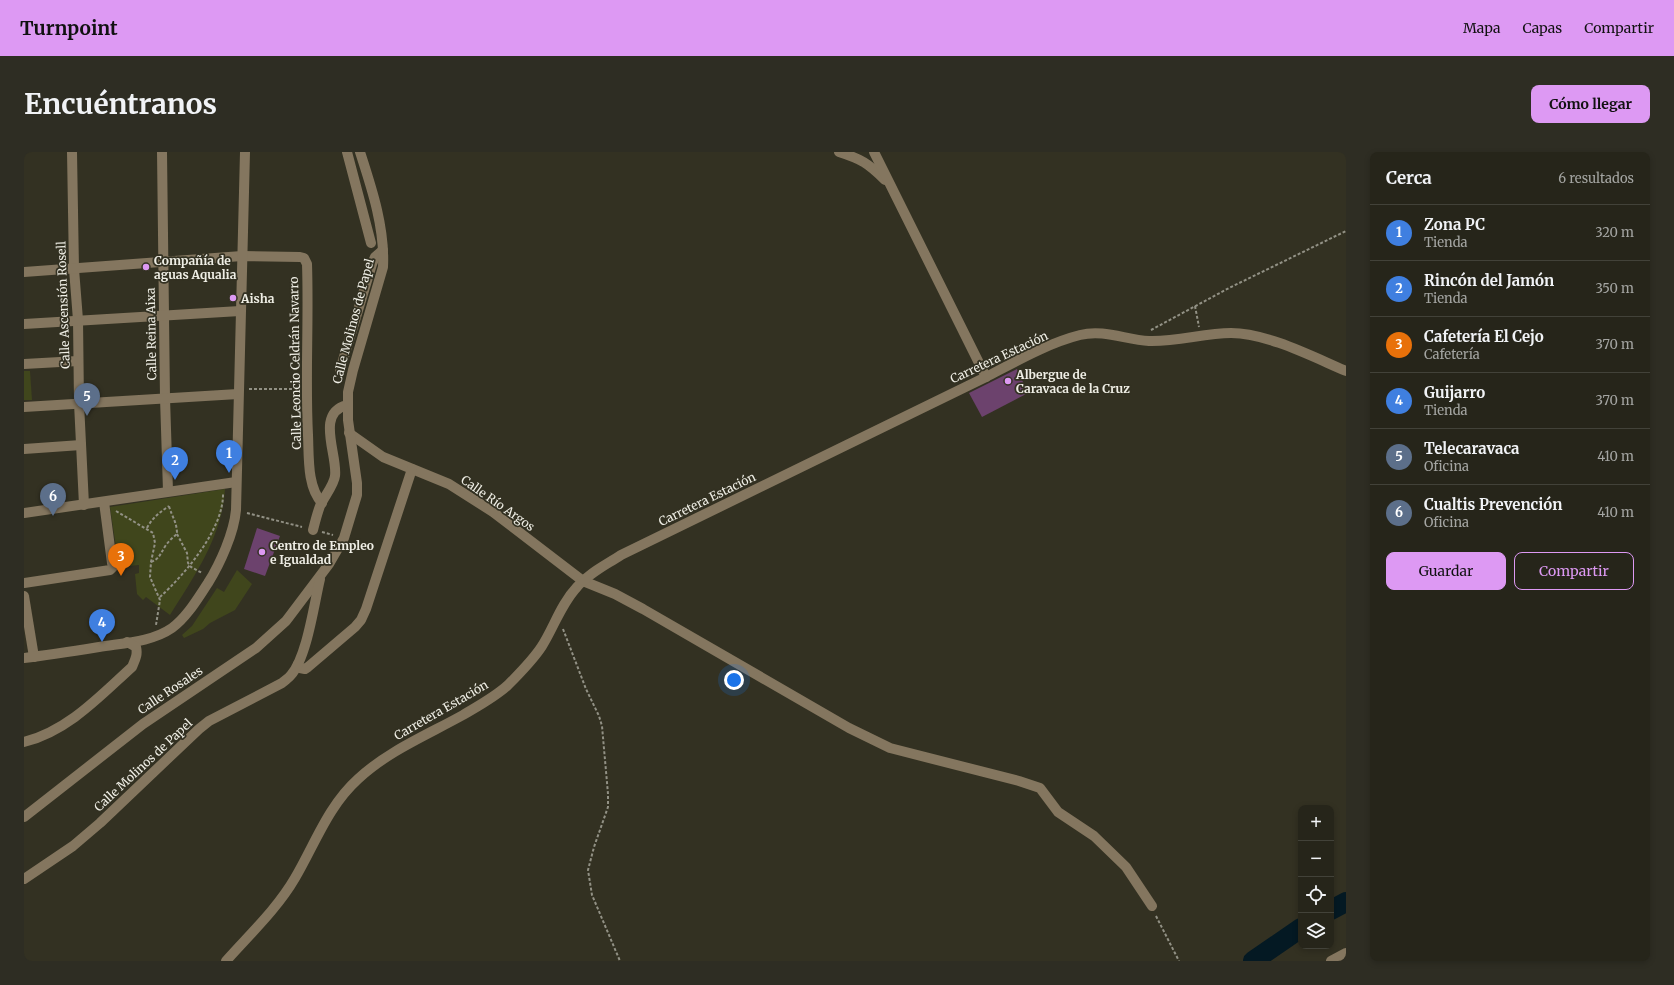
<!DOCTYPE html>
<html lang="es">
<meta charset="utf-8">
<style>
:root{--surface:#26251a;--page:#2e2d23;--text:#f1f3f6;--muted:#a4a5a2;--line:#424239;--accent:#dd99f3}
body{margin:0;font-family:Merriweather,serif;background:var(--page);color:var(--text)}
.controls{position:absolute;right:12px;bottom:12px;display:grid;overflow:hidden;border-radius:8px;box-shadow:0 2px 6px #0003}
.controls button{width:36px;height:36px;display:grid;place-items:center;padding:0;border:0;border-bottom:1px solid var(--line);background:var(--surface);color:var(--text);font:20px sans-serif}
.you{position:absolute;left:710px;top:528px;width:14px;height:14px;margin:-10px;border:3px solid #fff;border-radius:50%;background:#1a73e8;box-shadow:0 0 0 6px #1a73e833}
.badge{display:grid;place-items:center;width:26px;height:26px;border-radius:50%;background:var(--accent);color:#fff;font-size:13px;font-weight:700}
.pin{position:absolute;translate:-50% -33px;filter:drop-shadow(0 1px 2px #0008)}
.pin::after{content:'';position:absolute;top:21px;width:14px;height:12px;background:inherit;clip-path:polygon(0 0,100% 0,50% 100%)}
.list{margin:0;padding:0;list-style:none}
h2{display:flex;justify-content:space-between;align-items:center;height:52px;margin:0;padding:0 16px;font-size:17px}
h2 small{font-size:13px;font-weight:400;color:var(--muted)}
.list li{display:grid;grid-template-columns:26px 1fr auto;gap:12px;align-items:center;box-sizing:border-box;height:56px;padding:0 16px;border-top:1px solid var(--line)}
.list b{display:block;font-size:15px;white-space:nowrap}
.list p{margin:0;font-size:13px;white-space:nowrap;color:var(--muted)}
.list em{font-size:13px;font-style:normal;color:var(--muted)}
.actions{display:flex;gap:8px;padding:12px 16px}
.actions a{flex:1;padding:9px 0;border:1px solid var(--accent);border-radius:8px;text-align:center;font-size:14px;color:var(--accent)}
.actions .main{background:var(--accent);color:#111}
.icon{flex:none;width:22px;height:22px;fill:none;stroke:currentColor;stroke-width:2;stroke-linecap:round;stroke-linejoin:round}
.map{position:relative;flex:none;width:1322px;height:809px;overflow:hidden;border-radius:8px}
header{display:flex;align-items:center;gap:24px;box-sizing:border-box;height:56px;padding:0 20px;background:var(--accent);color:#111}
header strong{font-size:19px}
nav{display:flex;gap:22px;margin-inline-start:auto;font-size:14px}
.intro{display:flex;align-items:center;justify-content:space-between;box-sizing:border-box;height:96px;padding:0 24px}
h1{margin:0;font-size:28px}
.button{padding:10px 18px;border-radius:8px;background:var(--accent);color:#111;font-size:14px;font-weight:700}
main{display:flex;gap:24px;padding:0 24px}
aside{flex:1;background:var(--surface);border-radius:8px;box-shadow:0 2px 6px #0003}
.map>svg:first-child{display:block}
.green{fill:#40461c}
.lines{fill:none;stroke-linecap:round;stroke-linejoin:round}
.river{stroke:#041923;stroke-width:20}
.building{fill:#6c426d}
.path{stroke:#929185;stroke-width:2;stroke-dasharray:3 2;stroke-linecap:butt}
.minor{stroke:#84765f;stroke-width:10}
.poi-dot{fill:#dd99f3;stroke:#333122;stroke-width:1.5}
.labels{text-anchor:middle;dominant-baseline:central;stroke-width:3.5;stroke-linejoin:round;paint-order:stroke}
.poi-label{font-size:12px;font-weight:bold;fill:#efeee5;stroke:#333122;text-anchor:start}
.street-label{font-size:12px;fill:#efeee5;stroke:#333122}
</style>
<header>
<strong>Turnpoint</strong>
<nav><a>Mapa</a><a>Capas</a><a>Compartir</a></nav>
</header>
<div class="intro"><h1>Encuéntranos</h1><a class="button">Cómo llegar</a></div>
<main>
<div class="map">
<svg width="1322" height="809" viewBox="0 0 1322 809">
<rect width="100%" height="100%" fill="#333122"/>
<g class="green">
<polygon points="0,219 6,219 8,248 0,248"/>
<path d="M201,337C198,385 171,423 146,463L122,445L119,448L113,442L111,422L115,421V413L95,415L86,355Z"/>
<polygon points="213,418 228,432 211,458 186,471 179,477 160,486 158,483 168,474 193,436 200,440"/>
</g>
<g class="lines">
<g class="river">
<polyline points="1307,758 1322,750"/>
<polyline points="1229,809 1277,776"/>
</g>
</g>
<g class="building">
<polygon points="993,217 1004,241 958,265 945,241"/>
<polygon points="233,376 256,384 241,424 220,417"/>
</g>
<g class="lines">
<g class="path">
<polyline points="1171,154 1175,175"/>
<polyline points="1127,178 1205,136 1322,79"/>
<polyline points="225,237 273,237"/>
<polyline points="92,359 129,381 131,391 127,410 126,425 136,448 132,473"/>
<polyline points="223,361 278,375"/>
<path d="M123,376C128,366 136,360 145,354"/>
<polyline points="298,380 309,383"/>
<polyline points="153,382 163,401 164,411 167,415 178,421"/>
<path d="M127,410C136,407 137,400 142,393C145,389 149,385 153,382C153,370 148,365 145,354"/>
<path d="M136,445C161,422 200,377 199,341"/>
<polyline points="539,477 562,537 575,564 578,574 584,642 584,655 570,695 564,718 568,743 596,809"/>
<polyline points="1132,764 1155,809"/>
</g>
<g class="minor">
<polyline points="48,0 50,117 54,168 55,251 60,353"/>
<polyline points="138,0 141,246 144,339"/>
<polyline points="323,0 347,91"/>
<path d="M815,0C837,7 844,11 861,28"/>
<polyline points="850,0 962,225"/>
<path d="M0,120L218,104L276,105L280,106L283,112C285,169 281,226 284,283C285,305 283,335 298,351"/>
<polyline points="0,172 216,159"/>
<polyline points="0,212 54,209"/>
<polyline points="316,218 348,112 351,105 359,98"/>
<polyline points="0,255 214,242"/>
<polyline points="325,281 359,305 425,332 469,360 559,429 591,442 619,457 825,576 866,596 995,629 1016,636 1034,660 1070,684 1102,715 1128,754"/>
<polyline points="0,297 57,293"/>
<polyline points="0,361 212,330"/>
<path d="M289,378C291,370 293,362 296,354C300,345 310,333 311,324C314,303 291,261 323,253"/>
<polyline points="0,431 86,418 89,415 88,411 80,350"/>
<polyline points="0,444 10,505"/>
<path d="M0,506C25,503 50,499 75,495C99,491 128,490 148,476C163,465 174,446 184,431C196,412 210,381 212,358L221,0"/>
<polyline points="274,512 276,516 281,517 284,515 331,475 337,468 342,457 388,317"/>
<path d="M0,590C44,579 76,544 108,515C111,508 114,503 112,495L103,490"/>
<path d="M0,665L119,572L232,496L262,469L305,412L320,386L333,343V331L324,268V240L329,218L359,115C361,76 348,37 336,0"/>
<path d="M0,727L49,694L76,671L175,577L185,569L258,531C261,528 265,526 267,523C283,505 290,452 296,427"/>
<path d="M202,809C225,783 253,757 271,726C291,692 304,654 334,627C364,599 403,583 439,563C454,554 471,545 484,533C496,521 509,508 518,494C530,475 537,452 553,435C565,421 582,413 597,403L962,225C991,210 1024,191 1056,183C1080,177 1102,188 1125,189C1153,190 1180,181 1207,181C1243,181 1289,205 1322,219"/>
<polyline points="1307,809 1322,801"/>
</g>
</g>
<g class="poi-dot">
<circle cx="122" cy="115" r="4"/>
<circle cx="209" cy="146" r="4"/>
<circle cx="984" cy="229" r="4"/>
<circle cx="238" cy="400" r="4"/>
</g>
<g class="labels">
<g class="poi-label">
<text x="130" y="108">Compañía de<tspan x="130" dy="14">aguas Aqualia</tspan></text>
<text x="217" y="146">Aisha</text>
<text x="992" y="222">Albergue de<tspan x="992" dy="14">Caravaca de la Cruz</tspan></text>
<text x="246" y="393">Centro de Empleo<tspan x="246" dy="14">e Igualdad</tspan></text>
</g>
<g class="street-label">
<text transform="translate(39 153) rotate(-92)">Calle Ascensión Rosell</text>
<text transform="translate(329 169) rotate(-75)">Calle Molinos de Papel</text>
<text transform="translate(127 182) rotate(-91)">Calle Reina Aixa</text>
<text transform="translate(975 205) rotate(-25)">Carretera Estación</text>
<text transform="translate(271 211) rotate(-91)">Calle Leoncio Celdrán Navarro</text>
<text transform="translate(683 347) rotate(-26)">Carretera Estación</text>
<text transform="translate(474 351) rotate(35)">Calle Río Argos</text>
<text transform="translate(146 538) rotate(-34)">Calle Rosales</text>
<text transform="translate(417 558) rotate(-30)">Carretera Estación</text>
<text transform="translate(119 613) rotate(-43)">Calle Molinos de Papel</text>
</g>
</g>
</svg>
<div class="controls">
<button>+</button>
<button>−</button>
<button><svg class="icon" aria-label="locate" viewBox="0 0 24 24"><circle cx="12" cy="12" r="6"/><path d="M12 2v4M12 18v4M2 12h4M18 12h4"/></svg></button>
<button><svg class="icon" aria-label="layers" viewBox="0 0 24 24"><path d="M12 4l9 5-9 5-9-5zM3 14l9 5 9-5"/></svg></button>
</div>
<div class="you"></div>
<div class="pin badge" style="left:205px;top:321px;background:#3f7fe0">1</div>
<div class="pin badge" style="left:151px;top:328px;background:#3f7fe0">2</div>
<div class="pin badge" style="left:97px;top:424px;background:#e8710a">3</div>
<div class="pin badge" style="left:78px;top:490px;background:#3f7fe0">4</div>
<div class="pin badge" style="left:63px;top:264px;background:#5c6f8a">5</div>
<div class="pin badge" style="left:29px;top:364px;background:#5c6f8a">6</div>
</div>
<aside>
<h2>Cerca<small>6 resultados</small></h2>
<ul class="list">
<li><span class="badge" style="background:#3f7fe0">1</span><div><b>Zona PC</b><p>Tienda</p></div><em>320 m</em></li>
<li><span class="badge" style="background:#3f7fe0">2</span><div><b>Rincón del Jamón</b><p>Tienda</p></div><em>350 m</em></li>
<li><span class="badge" style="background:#e8710a">3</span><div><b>Cafetería El Cejo</b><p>Cafetería</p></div><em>370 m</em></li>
<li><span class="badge" style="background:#3f7fe0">4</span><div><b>Guijarro</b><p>Tienda</p></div><em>370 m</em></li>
<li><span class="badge" style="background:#5c6f8a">5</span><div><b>Telecaravaca</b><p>Oficina</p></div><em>410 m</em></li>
<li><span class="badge" style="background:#5c6f8a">6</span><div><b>Cualtis Prevención</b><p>Oficina</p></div><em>410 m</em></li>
</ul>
<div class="actions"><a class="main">Guardar</a><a>Compartir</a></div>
</aside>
</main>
